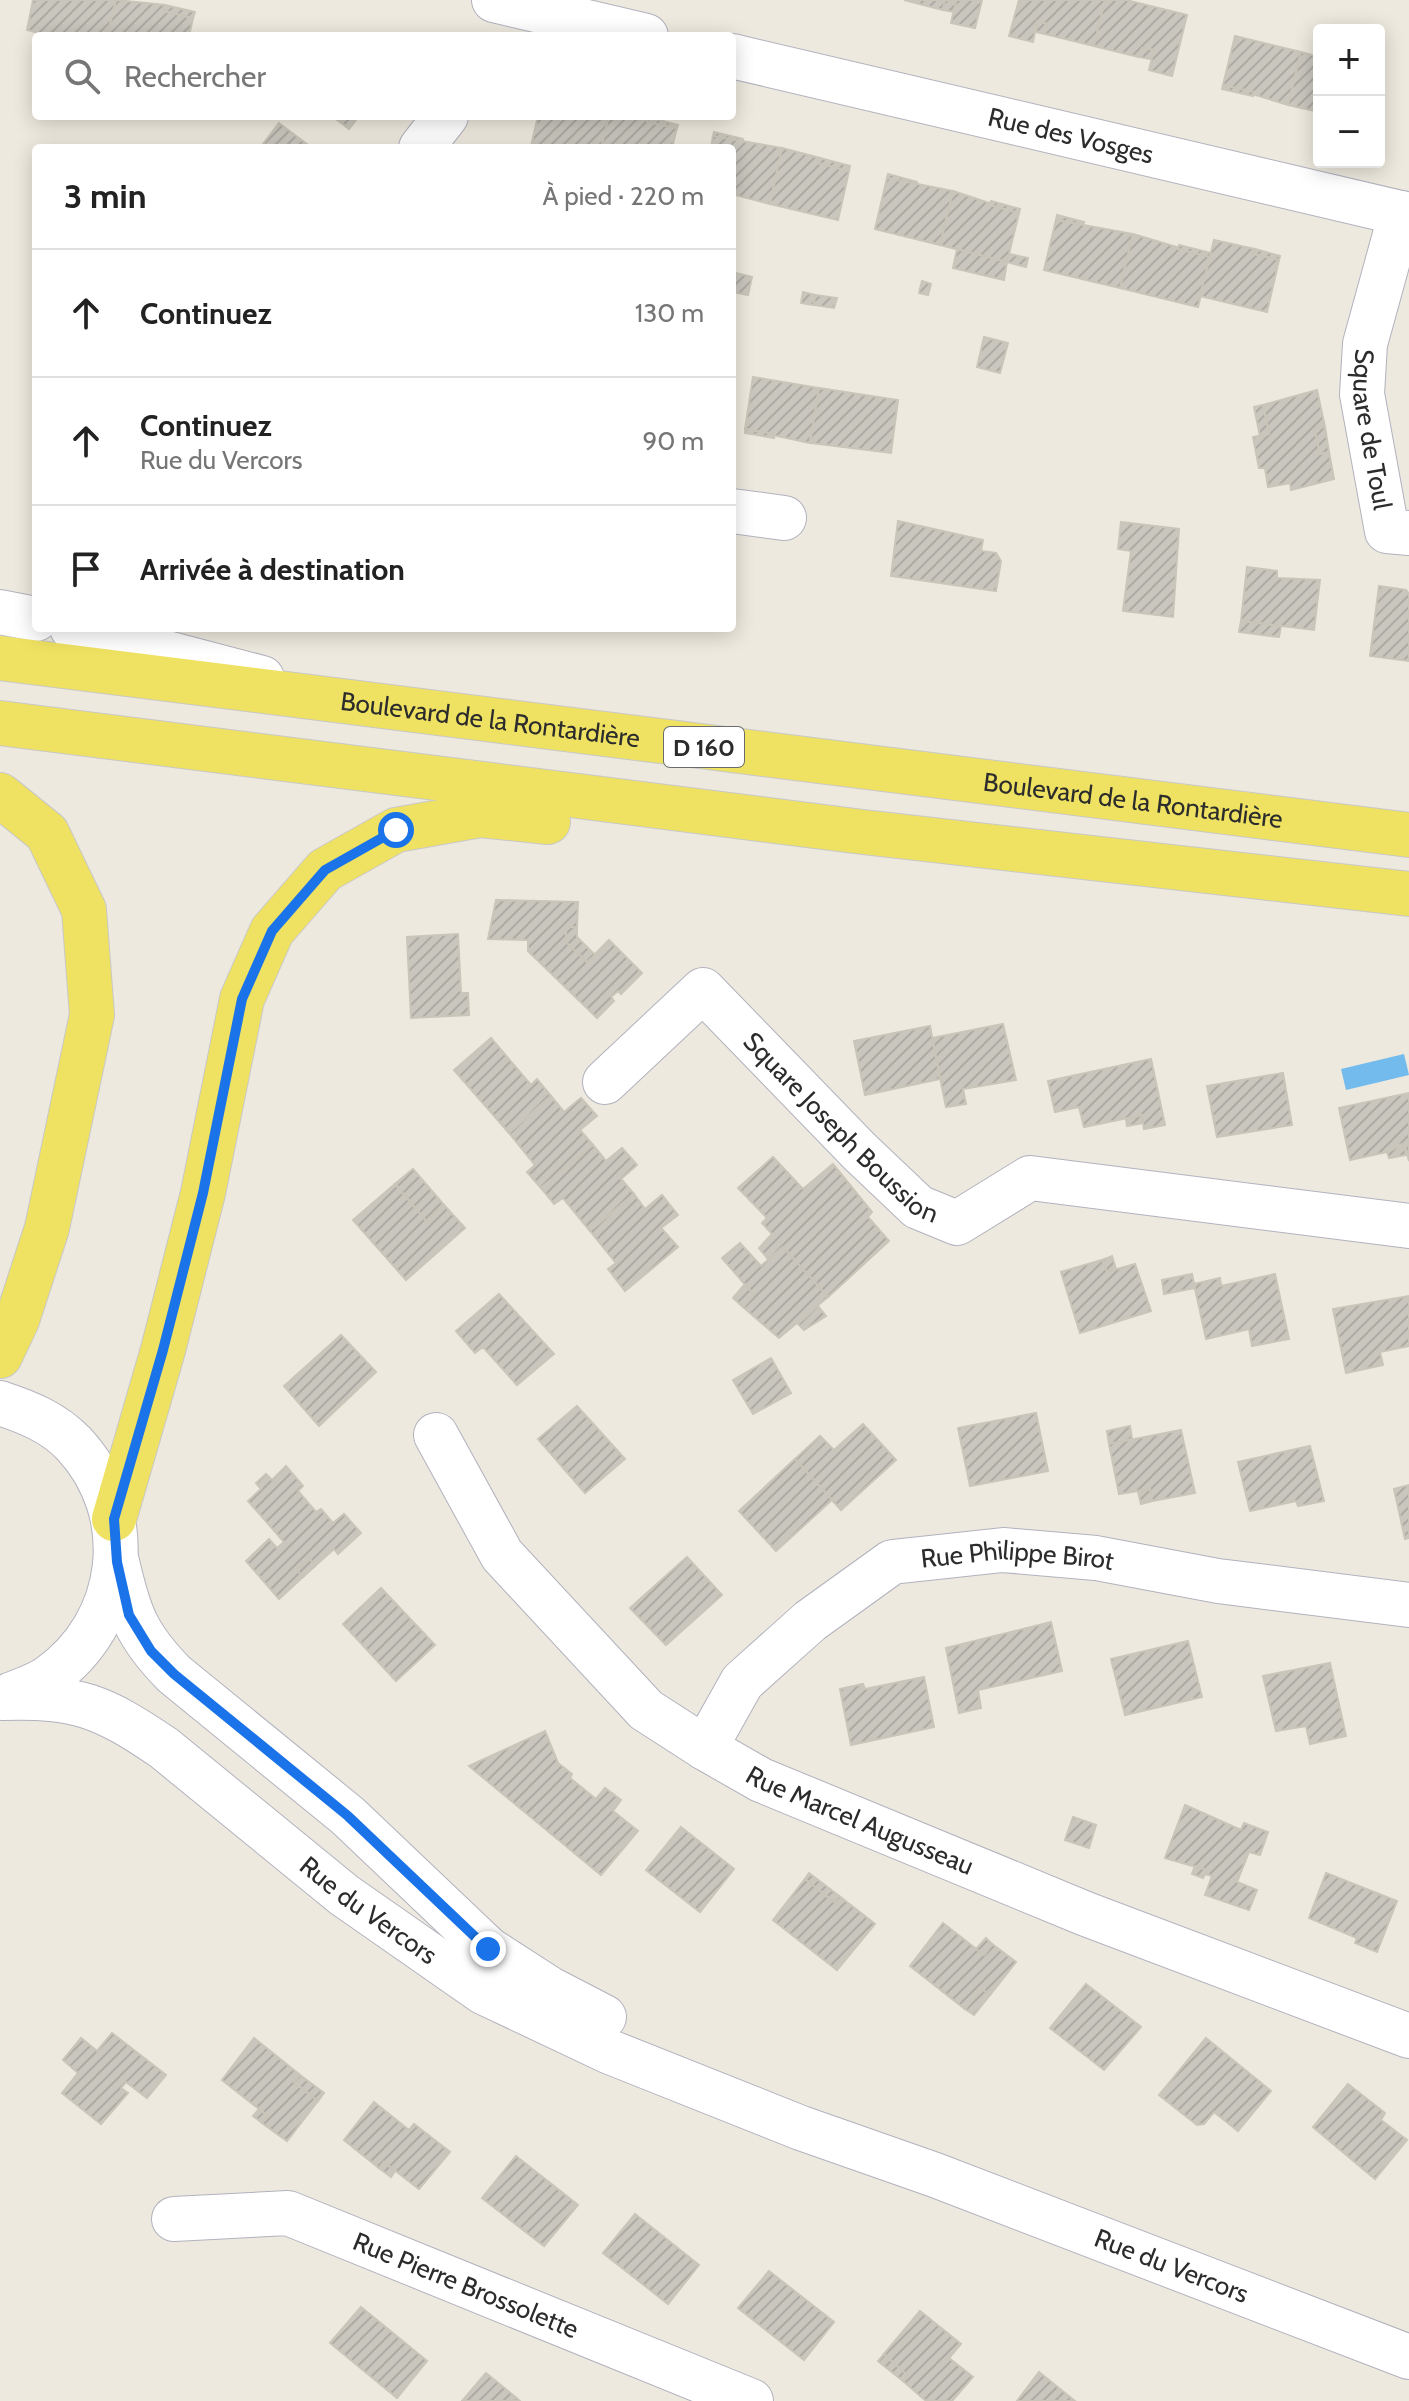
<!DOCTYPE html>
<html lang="fr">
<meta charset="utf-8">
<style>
:root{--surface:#fff;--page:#f6f6f6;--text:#222;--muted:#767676;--line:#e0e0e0}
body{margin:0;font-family:Cabin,sans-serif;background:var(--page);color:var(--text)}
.controls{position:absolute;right:24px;top:24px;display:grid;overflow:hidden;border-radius:8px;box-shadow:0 4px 20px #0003}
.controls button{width:72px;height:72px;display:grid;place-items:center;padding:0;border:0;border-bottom:2px solid var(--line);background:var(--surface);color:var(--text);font:40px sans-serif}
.stop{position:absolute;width:24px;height:24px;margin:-18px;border:6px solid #1a73e8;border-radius:50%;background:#fff}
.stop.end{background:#1a73e8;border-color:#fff;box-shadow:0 2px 8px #0008}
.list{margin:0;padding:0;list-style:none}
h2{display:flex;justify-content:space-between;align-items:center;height:104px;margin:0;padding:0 32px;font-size:34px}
h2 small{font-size:26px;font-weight:400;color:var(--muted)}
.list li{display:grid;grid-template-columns:52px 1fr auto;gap:24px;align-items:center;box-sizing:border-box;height:128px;padding:0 32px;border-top:2px solid var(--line)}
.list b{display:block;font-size:30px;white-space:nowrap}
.list p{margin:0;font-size:26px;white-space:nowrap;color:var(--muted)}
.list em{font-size:26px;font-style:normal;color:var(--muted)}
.icon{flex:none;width:44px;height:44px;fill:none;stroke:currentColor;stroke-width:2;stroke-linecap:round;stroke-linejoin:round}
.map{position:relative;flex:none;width:1409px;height:2401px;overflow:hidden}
.search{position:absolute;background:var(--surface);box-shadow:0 4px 20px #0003;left:32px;top:32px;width:704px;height:88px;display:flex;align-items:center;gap:20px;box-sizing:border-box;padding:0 28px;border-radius:8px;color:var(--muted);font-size:30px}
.panel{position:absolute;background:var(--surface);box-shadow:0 4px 20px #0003;left:32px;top:144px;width:704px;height:488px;border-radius:8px}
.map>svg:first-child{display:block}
.water{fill:#73bbed}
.building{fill:url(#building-hatch);stroke:#c9c5b8;stroke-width:2}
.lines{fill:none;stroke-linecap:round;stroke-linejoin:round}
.minor-casing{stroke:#b2b2bf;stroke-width:46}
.major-casing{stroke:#c8c8c8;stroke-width:46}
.minor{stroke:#fff;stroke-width:44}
.major{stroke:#efe262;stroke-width:44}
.route{stroke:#1a73e8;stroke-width:10}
.labels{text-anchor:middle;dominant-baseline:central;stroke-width:6;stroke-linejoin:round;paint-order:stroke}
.shield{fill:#fff;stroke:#6b6b6b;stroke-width:2}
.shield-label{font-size:24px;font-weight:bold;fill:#2c2c2c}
.street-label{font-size:26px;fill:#2c2c2c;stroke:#fff}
</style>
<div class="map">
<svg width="1409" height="2401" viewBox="0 0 1409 2401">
<defs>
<pattern id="building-hatch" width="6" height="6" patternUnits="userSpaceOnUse" patternTransform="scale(2)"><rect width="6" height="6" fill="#c9c7bd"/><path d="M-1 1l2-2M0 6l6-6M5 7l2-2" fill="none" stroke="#adaba3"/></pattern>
</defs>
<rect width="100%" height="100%" fill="#ede9de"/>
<polygon class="water" points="1404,1054 1409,1075 1346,1090 1341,1069"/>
<g class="building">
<polygon points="33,0 116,0 107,36 51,36 27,30"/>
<polygon points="116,0 165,5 164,11 193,18 189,36 107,36"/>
<polygon points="904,0 945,0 943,10"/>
<polygon points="945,0 956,2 954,12 943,10"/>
<polygon points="950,0 982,0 975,28 951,23 956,2"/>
<polygon points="1019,0 1105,0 1094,46 1045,34 1047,24 1037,21 1033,42 1009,36"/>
<polygon points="1105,0 1126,0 1187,15 1172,76 1149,70 1154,50 1142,48 1139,57 1094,46"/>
<polygon points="165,5 195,12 193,18 164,11"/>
<polygon points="1037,21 1047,24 1045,34 1036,32"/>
<polygon points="1235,36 1301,52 1288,105 1223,85"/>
<polygon points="1142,48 1154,50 1151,59 1139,57"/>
<polygon points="1301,52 1319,57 1319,112 1288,105"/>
<polygon points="1223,85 1254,92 1253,96 1222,89"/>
<polygon points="332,116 359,116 349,129"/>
<polygon points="538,116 609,116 601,148 531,146"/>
<polygon points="609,116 643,116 648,117 647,122 677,128 672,148 601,148"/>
<polygon points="648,117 678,125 677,128 647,122"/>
<polygon points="279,123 312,148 260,148"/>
<polygon points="714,132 743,139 741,143 713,136"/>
<polygon points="713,136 782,148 770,204 732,194 732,148 711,148"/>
<polygon points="782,148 820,158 818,163 849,171 838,220 770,204"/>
<polygon points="820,158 850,166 849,171 818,163"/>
<polygon points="888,174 917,182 916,187 887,178"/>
<polygon points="887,178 953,191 940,245 875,229"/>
<polygon points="953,191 1019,213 1007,262 940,245"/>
<polygon points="991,201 1020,209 1019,213 990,205"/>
<polygon points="1057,215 1084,222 1083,226 1056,220"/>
<polygon points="1056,220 1133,234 1120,288 1044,270"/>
<polygon points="1133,234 1210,257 1198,307 1120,288"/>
<polygon points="1214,240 1255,249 1254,254 1279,260 1267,312 1200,296"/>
<polygon points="1179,245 1211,253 1210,257 1178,249"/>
<polygon points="957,249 1007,262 1004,280 953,268"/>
<polygon points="1255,249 1280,256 1279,260 1254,254"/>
<polygon points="1009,254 1028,258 1026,267 1007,262"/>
<polygon points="732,272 752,277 748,295 732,292"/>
<polygon points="922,281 931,284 928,295 919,293"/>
<polygon points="803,292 815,295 814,305 801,303"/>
<polygon points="815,295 837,298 834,308 814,305"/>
<polygon points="984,337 1008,343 1000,373 977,367"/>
<polygon points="753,377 819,388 810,443 745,429"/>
<polygon points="819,388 898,400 891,453 810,443"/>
<polygon points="1317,390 1325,427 1315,429 1320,454 1329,452 1334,479 1291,490 1290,483 1268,487 1265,468 1259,468 1253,437 1269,434 1263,405"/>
<polygon points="1263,405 1269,434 1260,436 1254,407"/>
<polygon points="1325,427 1329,452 1320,454 1315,429"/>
<polygon points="745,429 775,434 774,438 745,433"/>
<polygon points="898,521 983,540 981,551 996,553 1001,561 996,591 891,576"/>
<polygon points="1121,522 1179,529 1173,617 1123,611 1131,551 1118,549"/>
<polygon points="1247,567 1277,571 1277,578 1320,580 1314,630 1241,621"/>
<polygon points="1379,586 1406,590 1409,594 1409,661 1370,656"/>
<polygon points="1241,621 1281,626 1279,637 1239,632"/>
<polygon points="496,900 578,902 577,927 566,927 566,942 587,962 609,940 642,973 621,994 618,991 611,997 614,1001 597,1018 528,951 528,940 488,939"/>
<polygon points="566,927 577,927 577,937 595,955 587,962 566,942"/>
<polygon points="458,934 461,993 468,993 469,1015 411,1018 407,937"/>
<polygon points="1003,1024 1016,1080 963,1089 966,1104 946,1107 932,1038"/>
<polygon points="930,1026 940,1079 865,1095 854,1041"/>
<polygon points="491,1038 531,1085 537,1079 551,1096 509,1133 454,1070"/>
<polygon points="1151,1059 1165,1125 1144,1129 1142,1115 1084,1127 1079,1107 1055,1112 1048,1081"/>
<polygon points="1283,1073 1292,1125 1217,1137 1207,1086"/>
<polygon points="1409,1093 1409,1161 1404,1144 1396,1145 1396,1150 1350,1160 1339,1108"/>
<polygon points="551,1096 564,1112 581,1098 597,1116 580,1130 593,1145 541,1188 527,1172 535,1165 509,1133"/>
<polygon points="1142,1115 1143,1123 1127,1126 1126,1119"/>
<polygon points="1404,1144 1406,1155 1389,1158 1387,1152"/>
<polygon points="593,1145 606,1161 622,1148 637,1165 621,1179 634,1194 590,1231 563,1198 554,1204 541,1188"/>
<polygon points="773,1157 803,1189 833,1164 872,1212 868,1217 889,1241 828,1297 783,1247 768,1259 759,1248 772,1234 762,1223 767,1218 738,1188"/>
<polygon points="413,1169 444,1205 426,1221 395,1184"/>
<polygon points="395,1184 426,1221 444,1205 465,1228 406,1280 353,1220"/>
<polygon points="634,1194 645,1209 662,1195 678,1215 661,1228 678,1247 625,1291 608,1269 616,1263 590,1231"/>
<polygon points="740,1243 761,1266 783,1247 828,1297 779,1338 743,1307 754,1295 722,1258"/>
<polygon points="1112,1256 1116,1269 1107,1272 1102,1260"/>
<polygon points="1102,1260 1107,1272 1135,1264 1151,1311 1080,1333 1061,1272"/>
<polygon points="1192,1274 1195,1288 1164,1294 1162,1280"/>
<polygon points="1275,1274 1289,1339 1252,1346 1249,1329 1206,1339 1194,1284 1220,1278 1221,1286"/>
<polygon points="745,1284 754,1295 743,1307 733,1298"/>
<polygon points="499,1294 554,1354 517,1385 483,1347 475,1353 456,1331"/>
<polygon points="1409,1296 1409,1346 1380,1352 1383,1365 1346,1373 1333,1309"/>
<polygon points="818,1306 826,1316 804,1330 798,1324"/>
<polygon points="341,1335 376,1372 319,1426 284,1386"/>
<polygon points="771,1358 791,1393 753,1414 733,1380"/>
<polygon points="577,1406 625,1459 585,1493 538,1439"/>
<polygon points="1036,1413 1048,1471 970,1486 958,1428"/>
<polygon points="863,1424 896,1460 841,1510 795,1459 820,1436 834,1450"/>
<polygon points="1130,1426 1132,1439 1109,1444 1107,1431"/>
<polygon points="1181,1430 1195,1493 1152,1501 1150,1489 1119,1494 1109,1444"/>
<polygon points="1310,1446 1324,1501 1298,1506 1296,1501 1250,1511 1238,1462"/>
<polygon points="795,1459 832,1500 776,1551 739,1511"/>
<polygon points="286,1466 303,1486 298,1491 316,1512 321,1509 333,1523 344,1514 361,1533 338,1554 334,1549 315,1566 310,1559 297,1570 303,1577 279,1599 246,1561 269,1539 277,1548 284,1542 248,1501 261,1489 256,1483 266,1474 272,1480"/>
<polygon points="1409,1485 1409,1538 1405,1539 1394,1489"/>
<polygon points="1150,1489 1152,1501 1141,1504 1138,1492"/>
<polygon points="687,1557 722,1595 666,1645 630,1608"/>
<polygon points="310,1559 315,1566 303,1577 297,1570"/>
<polygon points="381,1588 435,1645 396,1681 343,1624"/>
<polygon points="1051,1622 1062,1671 978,1690 981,1708 959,1713 946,1648"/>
<polygon points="1188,1641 1202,1697 1125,1715 1111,1659"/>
<polygon points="1330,1663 1346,1736 1310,1744 1306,1726 1276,1731 1263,1676"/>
<polygon points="924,1677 934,1727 851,1745 840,1689 863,1684 865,1689"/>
<polygon points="545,1731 558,1763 572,1774 570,1778 596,1799 605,1788 621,1800 613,1811 638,1831 601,1875 469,1766"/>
<polygon points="1185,1805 1241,1830 1244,1823 1268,1832 1260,1855 1249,1852 1237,1882 1257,1890 1249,1910 1205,1895 1212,1876 1205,1874 1207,1870 1165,1858"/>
<polygon points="1073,1817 1096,1825 1089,1848 1065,1840"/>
<polygon points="681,1827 734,1869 700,1912 646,1870"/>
<polygon points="1195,1866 1207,1870 1203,1878 1192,1874"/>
<polygon points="809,1873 839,1896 834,1902 805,1879"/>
<polygon points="1326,1873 1397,1901 1377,1952 1355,1943 1357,1938 1309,1918"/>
<polygon points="805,1879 834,1902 839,1896 875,1924 837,1970 773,1920"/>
<polygon points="943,1923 984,1955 992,1944 1016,1962 990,1995 982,1989 965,2009 910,1966"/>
<polygon points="986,1938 992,1944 984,1955 976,1949"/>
<polygon points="1086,1984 1141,2027 1104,2070 1050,2028"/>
<polygon points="982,1989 990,1995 974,2015 965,2009"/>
<polygon points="112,2033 166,2075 147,2098 126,2082 121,2088 128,2093 101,2124 62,2093 78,2073 63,2060 81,2038 97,2051"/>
<polygon points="254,2038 300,2075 294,2082 318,2101 287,2141 262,2123 268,2116 222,2080"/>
<polygon points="1206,2038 1271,2091 1238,2131 1214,2112 1204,2124 1197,2125 1159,2095"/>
<polygon points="300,2075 324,2093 318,2101 294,2082"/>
<polygon points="1348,2084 1385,2113 1381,2120 1407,2140 1375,2179 1313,2127"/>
<polygon points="374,2102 409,2130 414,2124 450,2152 419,2189 384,2162 379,2168 344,2140"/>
<polygon points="259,2109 268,2116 262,2123 253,2116"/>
<polygon points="516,2156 578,2205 544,2246 482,2198"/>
<polygon points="384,2162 395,2171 391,2177 379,2168"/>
<polygon points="635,2214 699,2265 668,2304 603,2253"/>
<polygon points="769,2271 834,2322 804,2360 738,2308"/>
<polygon points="361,2307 427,2361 397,2398 330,2343"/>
<polygon points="920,2311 961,2344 949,2358 973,2377 952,2401 926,2401 903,2381 907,2375 884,2354"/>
<polygon points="884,2354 907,2375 903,2381 878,2361"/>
<polygon points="1039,2372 1075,2401 1017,2401"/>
<polygon points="486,2373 513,2395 520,2401 462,2401"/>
</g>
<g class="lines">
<g class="minor-casing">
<g id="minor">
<polyline points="494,0 646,36"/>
<path id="s1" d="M732,56L1409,215"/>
<polyline points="421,148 446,116"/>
<path id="s2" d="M1401,213L1365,344L1362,394L1387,531L1409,533"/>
<polyline points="732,511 784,518"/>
<polyline points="0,612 36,619"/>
<polyline points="72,628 262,678"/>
<path id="s3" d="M605,1082L703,990L859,1151L918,1207L957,1223L1030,1178L1409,1226"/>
<path d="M0,1403C27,1412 53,1422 74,1444C139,1514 126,1623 49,1677C38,1685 22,1690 10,1695"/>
<path id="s4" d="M436,1435L502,1555L646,1710L705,1748L761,1780L1086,1914L1409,2036"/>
<path d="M117,1562C129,1614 136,1635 174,1674L348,1816L488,1949L550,1989L604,2017"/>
<path id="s5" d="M3,1698C78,1696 102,1706 164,1748L344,1895L483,1992L610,2052L801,2128L935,2175L1409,2357"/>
<path id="s6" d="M705,1748L742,1682L810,1621L892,1562L1003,1550L1096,1558L1218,1581L1409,1605"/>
<path id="s7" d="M174,2219L288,2213L751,2401"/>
</g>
</g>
<g class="major-casing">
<g id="major">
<path id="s8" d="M0,658L1409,835"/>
<polyline points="0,723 863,832 1409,894"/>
<polyline points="0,795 47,833 84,910 92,1015 47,1228 17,1320 0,1356"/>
<polyline points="114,1519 163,1350 203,1193 242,999 272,931 325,870 396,830 480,815 548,822"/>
</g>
</g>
<use href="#minor" class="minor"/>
<use href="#major" class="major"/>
</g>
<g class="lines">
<polyline class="route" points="396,830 325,870 272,931 242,999 203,1193 163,1350 114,1519 117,1562 129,1615 151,1651 174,1674 348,1816 488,1949"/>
</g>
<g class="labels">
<rect class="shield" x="664" y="727" width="80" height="40" rx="6"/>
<g class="shield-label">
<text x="704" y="747">D 160</text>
</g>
<g class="street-label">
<text stroke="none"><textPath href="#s1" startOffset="348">Rue des Vosges</textPath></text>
<text stroke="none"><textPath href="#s2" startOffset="222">Square de Toul</textPath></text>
<text stroke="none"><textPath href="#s8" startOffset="494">Boulevard de la Rontardière</textPath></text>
<text stroke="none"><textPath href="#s8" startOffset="1142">Boulevard de la Rontardière</textPath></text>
<text stroke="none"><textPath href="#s3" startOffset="330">Square Joseph Boussion</textPath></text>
<text stroke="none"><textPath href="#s6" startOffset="394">Rue Philippe Birot</textPath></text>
<text stroke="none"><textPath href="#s4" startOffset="590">Rue Marcel Augusseau</textPath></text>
<text stroke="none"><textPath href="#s5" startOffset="434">Rue du Vercors</textPath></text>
<text stroke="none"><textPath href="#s5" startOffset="1316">Rue du Vercors</textPath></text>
<text stroke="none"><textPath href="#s7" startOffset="306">Rue Pierre Brossolette</textPath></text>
</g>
</g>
</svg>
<div class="controls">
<button>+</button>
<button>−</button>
</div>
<div class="stop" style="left:396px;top:830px"></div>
<div class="stop end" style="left:488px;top:1949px"></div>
<div class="search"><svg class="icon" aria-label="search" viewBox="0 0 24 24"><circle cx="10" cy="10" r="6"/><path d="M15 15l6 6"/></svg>Rechercher</div>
<section class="panel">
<h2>3 min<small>À pied · 220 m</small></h2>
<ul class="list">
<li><svg class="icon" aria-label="ahead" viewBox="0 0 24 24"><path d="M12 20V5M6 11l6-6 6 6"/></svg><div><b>Continuez</b></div><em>130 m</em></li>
<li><svg class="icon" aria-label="ahead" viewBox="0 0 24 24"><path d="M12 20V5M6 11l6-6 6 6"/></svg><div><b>Continuez</b><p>Rue du Vercors</p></div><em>90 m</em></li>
<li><svg class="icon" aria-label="arrive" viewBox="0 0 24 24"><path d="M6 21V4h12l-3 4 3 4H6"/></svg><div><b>Arrivée à destination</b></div></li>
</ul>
</section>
</div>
